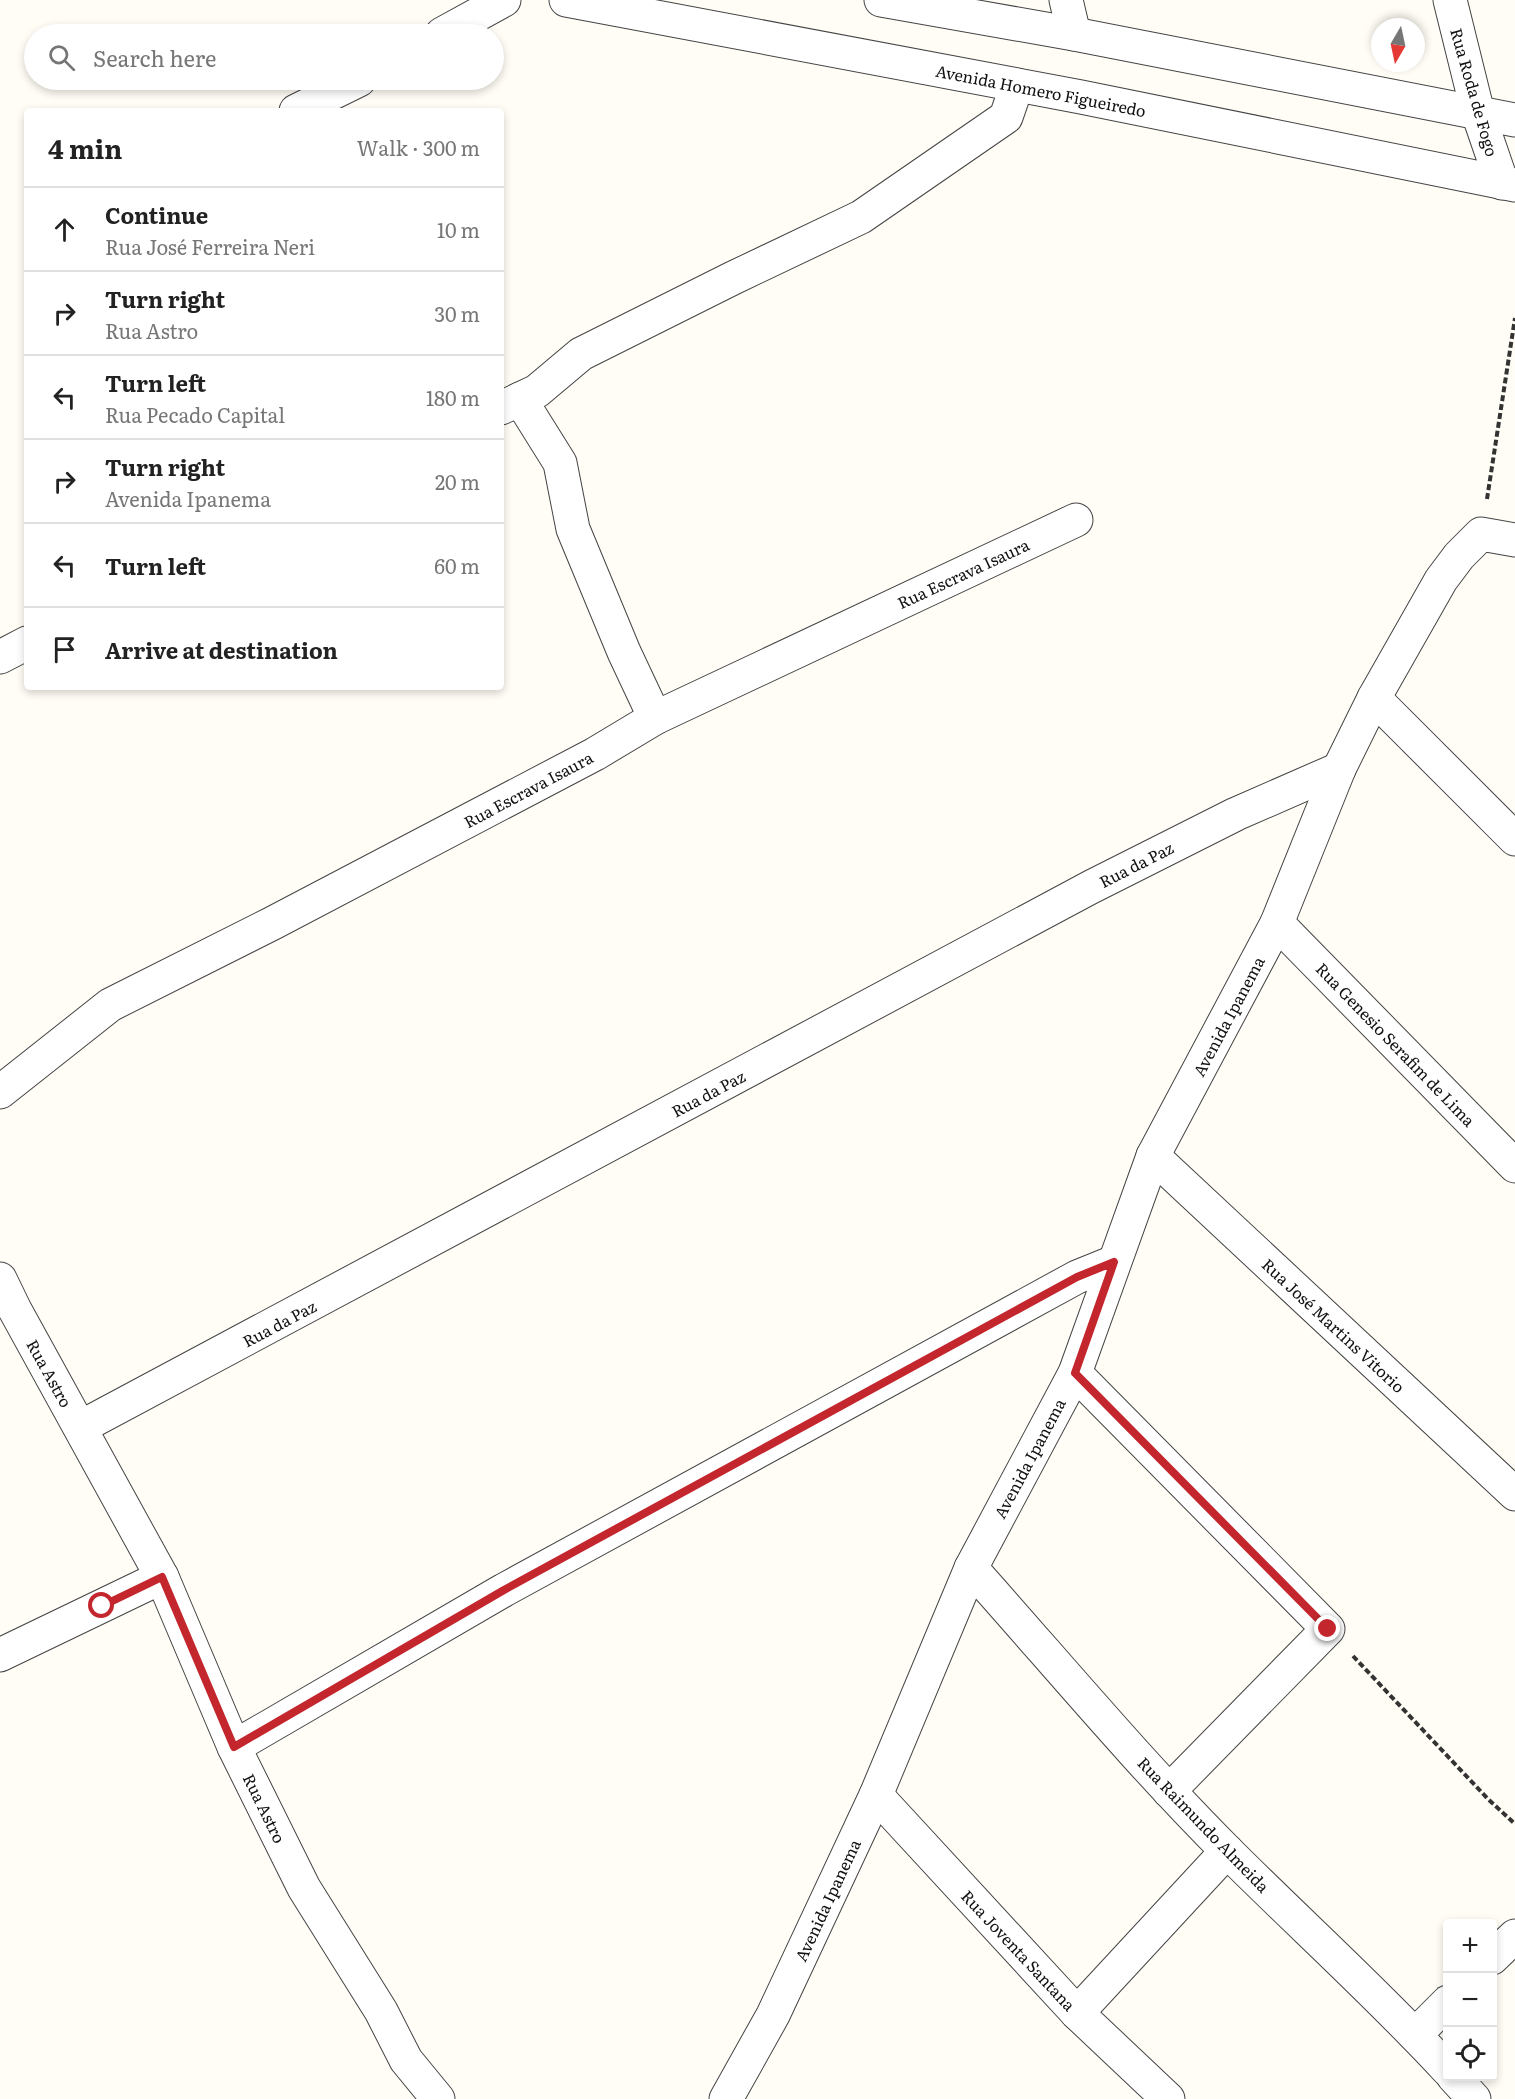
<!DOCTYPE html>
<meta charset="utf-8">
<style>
:root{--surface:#fff;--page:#f2f2f2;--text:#222;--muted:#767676;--line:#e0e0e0}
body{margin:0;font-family:Literata,serif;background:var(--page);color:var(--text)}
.controls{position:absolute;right:18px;bottom:18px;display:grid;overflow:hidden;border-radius:6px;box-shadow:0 3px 9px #0003}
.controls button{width:54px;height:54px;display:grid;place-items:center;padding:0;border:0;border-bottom:2px solid var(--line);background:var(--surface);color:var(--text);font:30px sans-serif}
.compass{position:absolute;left:1371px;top:18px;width:54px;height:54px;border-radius:50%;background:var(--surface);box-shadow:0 3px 9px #0003;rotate:189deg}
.stop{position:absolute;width:18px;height:18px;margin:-14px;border:4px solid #c4262e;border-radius:50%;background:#fff}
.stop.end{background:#c4262e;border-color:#fff;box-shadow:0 2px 6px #0008}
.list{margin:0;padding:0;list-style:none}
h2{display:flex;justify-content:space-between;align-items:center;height:78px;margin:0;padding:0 24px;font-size:26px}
h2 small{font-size:20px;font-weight:400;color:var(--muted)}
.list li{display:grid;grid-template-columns:39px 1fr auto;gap:18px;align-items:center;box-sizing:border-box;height:84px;padding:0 24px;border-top:2px solid var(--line)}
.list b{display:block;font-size:22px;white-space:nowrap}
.list p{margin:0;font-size:20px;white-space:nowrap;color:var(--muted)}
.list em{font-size:20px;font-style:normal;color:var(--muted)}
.icon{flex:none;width:33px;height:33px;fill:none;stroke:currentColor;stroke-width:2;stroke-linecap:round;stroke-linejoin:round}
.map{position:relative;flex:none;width:1515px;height:2099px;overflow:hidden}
.search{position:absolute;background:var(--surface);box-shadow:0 3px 9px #0003;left:24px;top:24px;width:480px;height:66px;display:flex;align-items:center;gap:15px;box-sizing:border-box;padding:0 21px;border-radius:33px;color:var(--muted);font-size:22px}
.panel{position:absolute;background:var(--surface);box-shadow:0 3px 9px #0003;left:24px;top:108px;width:480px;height:582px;border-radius:6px}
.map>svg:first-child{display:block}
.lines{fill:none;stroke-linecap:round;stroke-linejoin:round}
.minor-casing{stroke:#444;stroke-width:35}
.path{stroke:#333;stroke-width:4;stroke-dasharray:6 3;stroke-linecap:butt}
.minor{stroke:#fff;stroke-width:33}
.route{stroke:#c4262e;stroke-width:8}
.labels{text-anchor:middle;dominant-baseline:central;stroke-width:6;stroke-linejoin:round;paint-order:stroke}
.street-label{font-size:16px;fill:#111;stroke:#fff}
</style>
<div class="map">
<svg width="1515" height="2099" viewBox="0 0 1515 2099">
<rect width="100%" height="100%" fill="#fffdf5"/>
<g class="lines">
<g class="minor-casing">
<g id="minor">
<polyline points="566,0 1081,97 1515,185"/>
<polyline points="881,0 1074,34 1515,120"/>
<polyline points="1066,0 1074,34"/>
<polyline points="1450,0 1478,113 1502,183"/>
<polyline points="442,34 504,0"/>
<polyline points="296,111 359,80"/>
<polyline points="520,399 560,463 573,529 624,652 655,718"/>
<polyline points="501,408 537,391 581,354 733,278 861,217 1006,117 1017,85"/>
<polyline points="0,657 27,643"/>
<polyline points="1374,698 1515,839"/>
<polyline points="1277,923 1515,1166"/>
<polyline points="0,1092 110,1005 273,923 595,754 655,718 1076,520"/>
<polyline points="1153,1156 1515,1494"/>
<polyline points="0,1279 15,1310 162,1577 234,1747 304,1888 381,2011 406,2060 438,2099"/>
<polyline points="1075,1373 1328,1629 1169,1791"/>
<polyline points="81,1427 1091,887 1236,814 1339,769"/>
<path d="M971,1568C1056,1663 1138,1762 1228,1852C1301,1925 1378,1994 1448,2070"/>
<polyline points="0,1655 162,1577"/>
<polyline points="234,1747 504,1590 1077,1277 1114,1262"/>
<polyline points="876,1795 1077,2013 1168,2099"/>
<polyline points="1492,1958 1515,1936"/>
<polyline points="1077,2013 1227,1851"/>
<polyline points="1415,2035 1448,2002"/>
<polyline points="1453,2076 1474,2099"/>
<polyline points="726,2099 773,2015 876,1795 971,1568 1075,1373 1153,1156 1277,923 1339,769 1374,698 1441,580 1459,556 1481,534 1515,540"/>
</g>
</g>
<g class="path">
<polyline points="1487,499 1515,318"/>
<polyline points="1353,1656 1488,1799 1515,1824"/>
</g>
<use href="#minor" class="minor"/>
</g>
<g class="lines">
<polyline class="route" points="102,1606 162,1577 234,1747 504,1590 1077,1277 1114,1262 1075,1373 1328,1629"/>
</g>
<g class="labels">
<g class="street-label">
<text transform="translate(1041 90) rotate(11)">Avenida Homero Figueiredo</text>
<text transform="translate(1475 92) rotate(74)">Rua Roda de Fogo</text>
<text transform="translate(963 573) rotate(-25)">Rua Escrava Isaura</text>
<text transform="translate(528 789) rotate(-28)">Rua Escrava Isaura</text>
<text transform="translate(1136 864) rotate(-27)">Rua da Paz</text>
<text transform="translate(1228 1016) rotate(-62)">Avenida Ipanema</text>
<text transform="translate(1396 1044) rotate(46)">Rua Genesio Serafim de Lima</text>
<text transform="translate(708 1093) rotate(-28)">Rua da Paz</text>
<text transform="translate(279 1323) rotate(-28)">Rua da Paz</text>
<text transform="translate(1334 1325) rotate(43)">Rua José Martins Vitorio</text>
<text transform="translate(50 1373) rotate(61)">Rua Astro</text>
<text transform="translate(1029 1458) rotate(-62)">Avenida Ipanema</text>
<text transform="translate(265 1808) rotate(64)">Rua Astro</text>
<text transform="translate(1204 1824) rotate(46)">Rua Raimundo Almeida</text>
<text transform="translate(827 1900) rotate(-65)">Avenida Ipanema</text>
<text transform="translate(1019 1950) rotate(47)">Rua Joventa Santana</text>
</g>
</g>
</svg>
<div class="controls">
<button>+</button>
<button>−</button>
<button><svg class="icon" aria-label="locate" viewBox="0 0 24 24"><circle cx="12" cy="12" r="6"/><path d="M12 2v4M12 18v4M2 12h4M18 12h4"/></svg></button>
</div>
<svg class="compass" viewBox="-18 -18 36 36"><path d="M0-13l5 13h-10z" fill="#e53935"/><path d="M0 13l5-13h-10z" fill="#767676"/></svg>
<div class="stop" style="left:102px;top:1606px"></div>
<div class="stop end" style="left:1328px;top:1629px"></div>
<div class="search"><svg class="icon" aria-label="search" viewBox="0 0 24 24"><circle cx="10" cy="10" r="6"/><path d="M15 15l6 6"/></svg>Search here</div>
<section class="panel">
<h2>4 min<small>Walk · 300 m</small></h2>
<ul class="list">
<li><svg class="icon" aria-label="ahead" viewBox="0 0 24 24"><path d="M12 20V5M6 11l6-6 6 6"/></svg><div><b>Continue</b><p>Rua José Ferreira Neri</p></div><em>10 m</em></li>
<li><svg class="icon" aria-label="right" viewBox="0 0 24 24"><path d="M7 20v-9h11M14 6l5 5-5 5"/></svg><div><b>Turn right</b><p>Rua Astro</p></div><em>30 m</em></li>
<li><svg class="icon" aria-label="left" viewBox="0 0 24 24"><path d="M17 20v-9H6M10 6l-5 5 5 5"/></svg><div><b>Turn left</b><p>Rua Pecado Capital</p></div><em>180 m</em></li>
<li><svg class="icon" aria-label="right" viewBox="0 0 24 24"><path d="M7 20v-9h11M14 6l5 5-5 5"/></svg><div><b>Turn right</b><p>Avenida Ipanema</p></div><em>20 m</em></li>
<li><svg class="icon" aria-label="left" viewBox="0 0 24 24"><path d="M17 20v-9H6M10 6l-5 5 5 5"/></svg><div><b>Turn left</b></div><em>60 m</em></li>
<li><svg class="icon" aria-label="arrive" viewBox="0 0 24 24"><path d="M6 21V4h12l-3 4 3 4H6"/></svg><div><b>Arrive at destination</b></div></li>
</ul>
</section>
</div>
